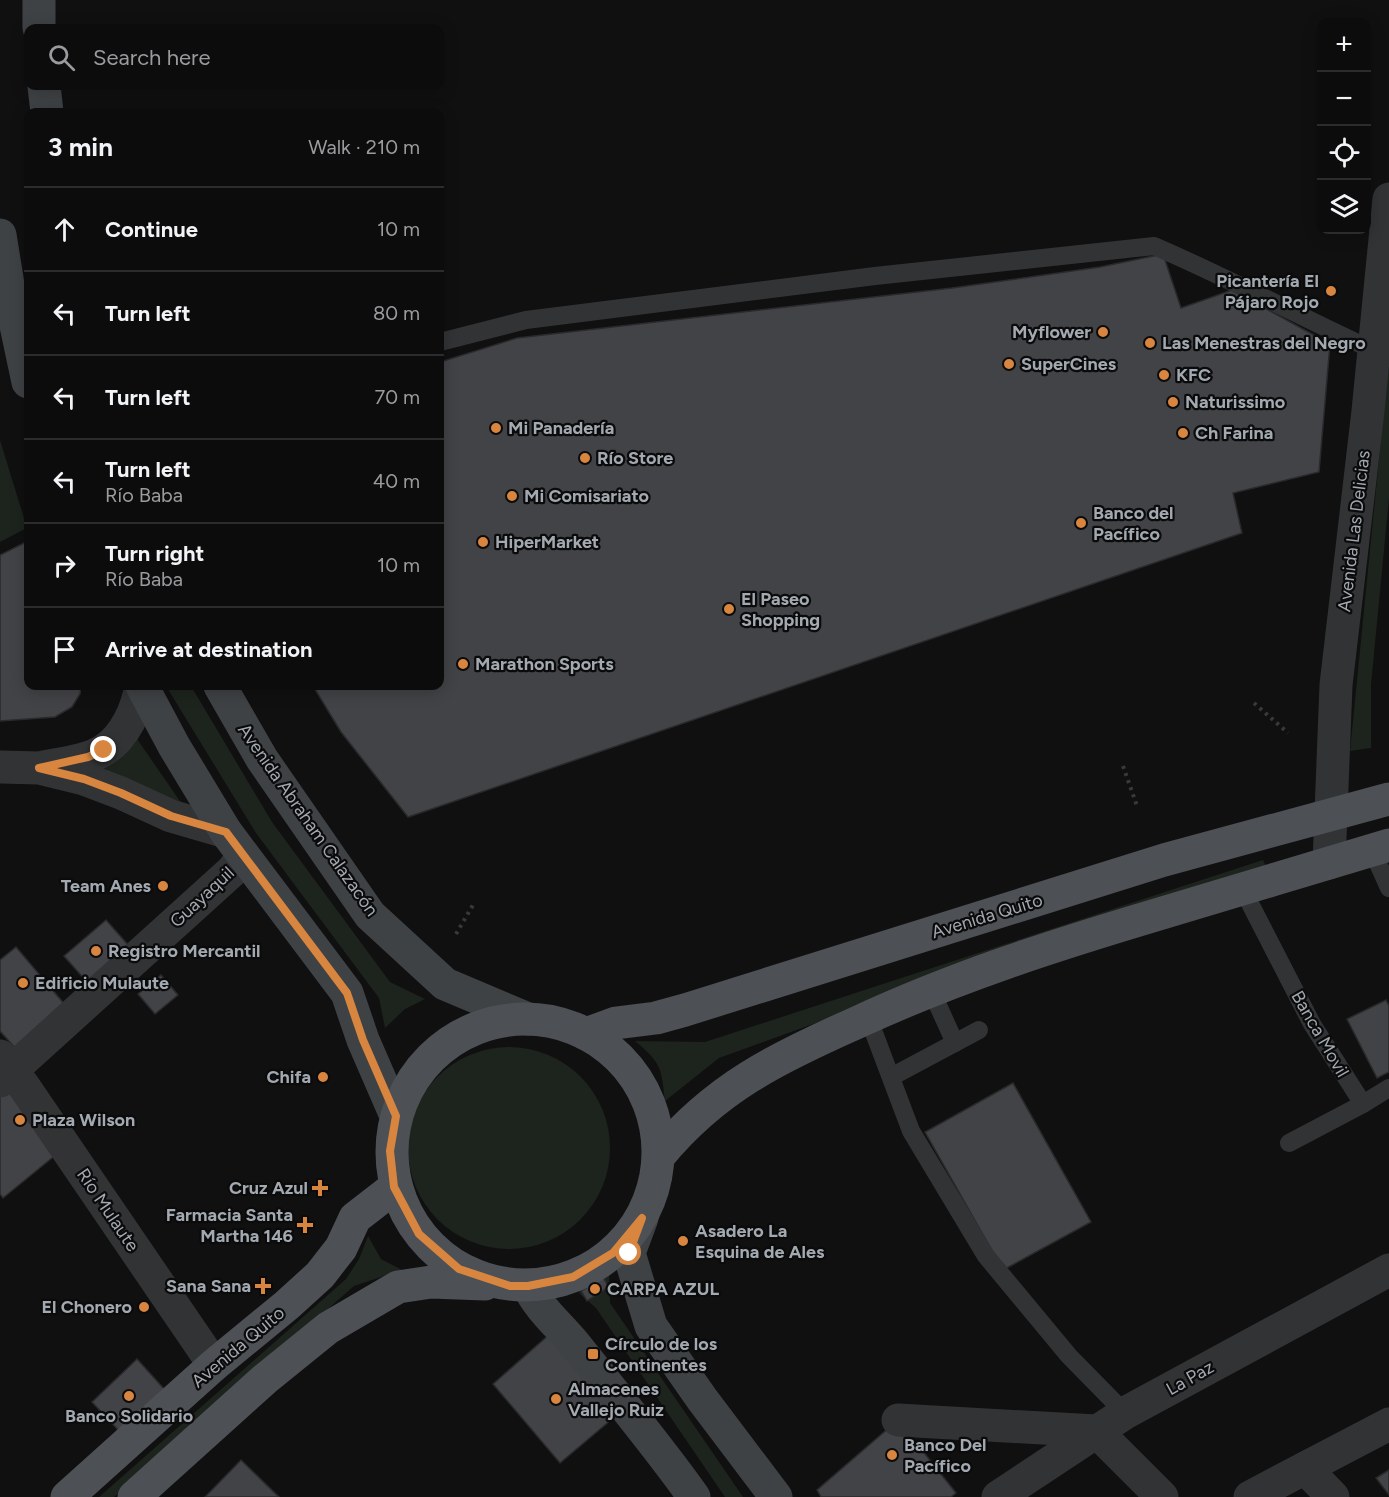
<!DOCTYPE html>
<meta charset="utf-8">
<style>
:root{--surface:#0c0c0d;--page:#151516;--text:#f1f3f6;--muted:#9a9b9d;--line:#2c2c2e}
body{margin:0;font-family:Figtree,sans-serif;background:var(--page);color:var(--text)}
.controls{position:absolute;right:18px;top:18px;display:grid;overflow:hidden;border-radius:12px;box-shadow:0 3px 15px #0003}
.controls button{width:54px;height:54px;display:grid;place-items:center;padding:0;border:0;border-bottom:2px solid var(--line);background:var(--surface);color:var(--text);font:30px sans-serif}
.stop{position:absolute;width:18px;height:18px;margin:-14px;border:4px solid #d88540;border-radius:50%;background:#fff}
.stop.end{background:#d88540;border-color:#fff;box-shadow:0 2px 6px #0008}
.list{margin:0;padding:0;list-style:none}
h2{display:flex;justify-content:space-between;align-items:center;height:78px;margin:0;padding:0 24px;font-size:26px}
h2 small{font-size:20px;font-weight:400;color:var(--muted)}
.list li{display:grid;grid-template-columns:39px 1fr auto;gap:18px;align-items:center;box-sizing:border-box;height:84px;padding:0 24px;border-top:2px solid var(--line)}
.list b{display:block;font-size:22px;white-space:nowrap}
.list p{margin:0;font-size:20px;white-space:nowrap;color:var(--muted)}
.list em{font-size:20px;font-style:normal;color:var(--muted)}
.icon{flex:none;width:33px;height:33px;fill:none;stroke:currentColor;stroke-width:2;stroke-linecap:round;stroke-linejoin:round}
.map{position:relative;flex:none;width:1389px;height:1497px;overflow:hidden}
.search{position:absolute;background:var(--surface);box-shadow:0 3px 15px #0003;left:24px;top:24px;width:420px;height:66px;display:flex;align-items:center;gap:15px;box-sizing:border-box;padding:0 21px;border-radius:12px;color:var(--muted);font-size:22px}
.panel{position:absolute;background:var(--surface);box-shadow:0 3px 15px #0003;left:24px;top:108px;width:420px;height:582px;border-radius:12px}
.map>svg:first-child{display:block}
.green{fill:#1d231d}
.building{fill:#424346;stroke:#2a2a2c;stroke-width:1.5}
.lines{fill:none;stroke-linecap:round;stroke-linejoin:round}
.path{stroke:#373a3c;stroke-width:4;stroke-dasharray:3 4.5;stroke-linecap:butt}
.service{stroke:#313335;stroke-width:18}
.minor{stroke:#313335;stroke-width:33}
.tertiary{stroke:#313335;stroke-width:33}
.secondary{stroke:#3f4245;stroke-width:33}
.primary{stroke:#4d5054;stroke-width:33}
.route{stroke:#d88540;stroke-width:8}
.poi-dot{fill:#d88540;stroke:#0b0b0c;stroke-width:2}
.labels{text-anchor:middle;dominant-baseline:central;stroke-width:4.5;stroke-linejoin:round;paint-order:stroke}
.poi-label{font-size:18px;font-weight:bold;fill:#a3a9b0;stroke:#0b0b0c;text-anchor:start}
.street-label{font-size:18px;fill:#a3a9b0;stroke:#0b0b0c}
</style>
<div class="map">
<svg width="1389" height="1497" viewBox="0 0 1389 1497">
<rect width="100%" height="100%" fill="#101011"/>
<g class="green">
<polygon points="1389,359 1389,498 1371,685 1371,748 1350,751"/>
<polygon points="0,440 27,528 0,542"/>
<polygon points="166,686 191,686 272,822 390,982 425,999 405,1009 385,1028 379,998 256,833"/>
<polygon points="135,736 184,807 98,769"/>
<path d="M1263,860L1268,871L921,985L719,1058L665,1101C661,1067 662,1064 635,1041L705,1042Z"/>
<circle cx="509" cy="1148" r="101"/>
<polygon points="368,1236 381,1259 402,1270 354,1286 114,1497 99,1497 346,1279 359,1259"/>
<polygon points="609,1273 610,1303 743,1497 725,1497 596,1308 579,1293"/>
</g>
<g class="building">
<polygon points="1163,254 1181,308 1232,290 1330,344 1319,472 1233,493 1242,533 408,817 341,732 313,686 440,686 440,362 517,338 952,288 1100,267"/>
<polygon points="28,541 28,686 81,686 80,694 72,707 55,717 0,721 0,555"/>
<polygon points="106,920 129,946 87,982 64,956"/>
<polygon points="16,947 66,1006 15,1048 0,1031 0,960"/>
<polygon points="161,975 178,995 155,1014 138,994"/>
<polygon points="1386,1000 1389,1006 1389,1072 1377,1078 1347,1019"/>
<polygon points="1013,1083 1091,1222 1003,1270 925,1132"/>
<polygon points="9,1084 63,1149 3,1198 0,1194 0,1091"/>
<polygon points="603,1277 609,1287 587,1301 581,1291"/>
<polygon points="551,1333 618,1414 560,1463 493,1384"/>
<polygon points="137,1359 165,1390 120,1432 92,1402"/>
<polygon points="898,1420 956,1493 951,1497 821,1497 817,1490"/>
<polygon points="241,1460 279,1497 205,1497"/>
<polygon points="1389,1470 1389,1495 1376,1478"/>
</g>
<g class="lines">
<g class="path">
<polyline points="1254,703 1288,733"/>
<polyline points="1123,766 1137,806"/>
<polyline points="456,934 473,905"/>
</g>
<g class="service">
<path d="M440,342L526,320L875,276L1154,246C1229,278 1300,317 1375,351"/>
<polyline points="1372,850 1389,888"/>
<polyline points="1242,888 1312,1024 1363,1104 1289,1143"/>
<polyline points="931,990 955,1043"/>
<polyline points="868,1017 911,1131 986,1256 1069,1356 1125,1413"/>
<polyline points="891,1077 979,1030"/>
<polyline points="1363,1104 1389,1088"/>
</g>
<g class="minor">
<polyline points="0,1056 23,1085 214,1365"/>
<polyline points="898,1420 1096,1431 1162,1497"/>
<polyline points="1305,1468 1333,1497"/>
<polyline points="998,1497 1125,1413 1389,1270"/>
<polyline points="1250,1497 1389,1424"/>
</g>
<g class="tertiary">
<polyline points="0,767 39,768 84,779 121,793 171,816 226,832"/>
<path d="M44,767C63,763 87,761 104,750C125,737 137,709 141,686"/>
<polyline points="1329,863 1336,685 1368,411 1389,199"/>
<polyline points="0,1081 232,871 243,857"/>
</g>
<g class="secondary">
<polyline points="39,0 39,28"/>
<polyline points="44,86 47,112"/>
<polyline points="0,235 10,297 28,382"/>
<polyline points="142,686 174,746 226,832 347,993 363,1040 396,1116"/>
<polyline points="220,686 262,759 370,915 445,984 528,1019"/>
<polyline points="642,1218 629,1253 651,1326 702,1399 776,1497"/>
<path d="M528,1286C539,1309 561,1327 577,1347C617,1397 657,1445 694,1497"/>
</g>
<g class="primary">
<circle cx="525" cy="1152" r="133"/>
<polyline points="586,1034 616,1023 656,1018 685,1010 1164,860 1389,799"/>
<path d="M659,1156C715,1088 777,1058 856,1023C955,977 1055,945 1159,914C1236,891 1312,868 1389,845"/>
<polyline points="67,1497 214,1365 287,1305 320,1275 341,1248 355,1218 395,1187"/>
<polyline points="134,1497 265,1379 328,1328 398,1287 431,1282 485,1284"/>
</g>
</g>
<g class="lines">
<polyline class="route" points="104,750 88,757 39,768 84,779 121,793 171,816 226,832 347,993 363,1040 396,1116 390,1151 394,1187 419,1234 459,1269 510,1286 528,1286 573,1277 613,1253 642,1218 629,1253"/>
</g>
<g class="poi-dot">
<circle cx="1331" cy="291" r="6"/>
<circle cx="1103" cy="332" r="6"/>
<circle cx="1150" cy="343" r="6"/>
<circle cx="1009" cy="364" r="6"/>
<circle cx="1164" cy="375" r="6"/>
<circle cx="1173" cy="402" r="6"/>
<circle cx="496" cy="428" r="6"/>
<circle cx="1183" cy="433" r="6"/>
<circle cx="585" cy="458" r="6"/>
<circle cx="512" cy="496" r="6"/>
<circle cx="1081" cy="523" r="6"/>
<circle cx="483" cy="542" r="6"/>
<circle cx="729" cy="609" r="6"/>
<circle cx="463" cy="664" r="6"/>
<circle cx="163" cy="886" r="6"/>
<circle cx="96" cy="951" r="6"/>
<circle cx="23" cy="983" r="6"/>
<circle cx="323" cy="1077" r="6"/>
<circle cx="20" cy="1120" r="6"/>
<path d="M317 1179h6v6h6v6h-6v6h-6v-6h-6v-6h6z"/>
<path d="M302 1216h6v6h6v6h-6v6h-6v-6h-6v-6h6z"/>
<circle cx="683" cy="1241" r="6"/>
<path d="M260 1277h6v6h6v6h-6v6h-6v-6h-6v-6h6z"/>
<circle cx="595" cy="1289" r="6"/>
<circle cx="144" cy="1307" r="6"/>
<rect x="587" y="1348" width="12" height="12" rx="3"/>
<circle cx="129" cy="1396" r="6"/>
<circle cx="556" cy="1399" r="6"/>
<circle cx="892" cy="1455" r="6"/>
</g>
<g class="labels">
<g class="poi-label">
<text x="1319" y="281" text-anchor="end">Picantería El<tspan x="1319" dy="21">Pájaro Rojo</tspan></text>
<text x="1091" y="332" text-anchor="end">Myflower</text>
<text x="1162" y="343">Las Menestras del Negro</text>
<text x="1021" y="364">SuperCines</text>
<text x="1176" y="375">KFC</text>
<text x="1185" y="402">Naturissimo</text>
<text x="508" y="428">Mi Panadería</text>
<text x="1195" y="433">Ch Farina</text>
<text x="597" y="458">Río Store</text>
<text x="524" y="496">Mi Comisariato</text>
<text x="1093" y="513">Banco del<tspan x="1093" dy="21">Pacífico</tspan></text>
<text x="495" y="542">HiperMarket</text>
<text x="741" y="599">El Paseo<tspan x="741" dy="21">Shopping</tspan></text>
<text x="475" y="664">Marathon Sports</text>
<text x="151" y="886" text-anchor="end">Team Anes</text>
<text x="108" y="951">Registro Mercantil</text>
<text x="35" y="983">Edificio Mulaute</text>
<text x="311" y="1077" text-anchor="end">Chifa</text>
<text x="32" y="1120">Plaza Wilson</text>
<text x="308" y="1188" text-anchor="end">Cruz Azul</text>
<text x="293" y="1215" text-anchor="end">Farmacia Santa<tspan x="293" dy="21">Martha 146</tspan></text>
<text x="695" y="1231">Asadero La<tspan x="695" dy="21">Esquina de Ales</tspan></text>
<text x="251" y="1286" text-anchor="end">Sana Sana</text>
<text x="607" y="1289">CARPA AZUL</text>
<text x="132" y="1307" text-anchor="end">El Chonero</text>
<text x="605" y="1344">Círculo de los<tspan x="605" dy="21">Continentes</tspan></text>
<text x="568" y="1389">Almacenes<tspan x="568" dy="21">Vallejo Ruiz</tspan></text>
<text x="129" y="1416" text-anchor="middle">Banco Solidario</text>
<text x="904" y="1445">Banco Del<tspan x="904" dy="21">Pacífico</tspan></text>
</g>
<g class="street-label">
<text transform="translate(1354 531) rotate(-83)">Avenida Las Delicias</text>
<text transform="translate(308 820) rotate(55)">Avenida Abraham Calazacón</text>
<text transform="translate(202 897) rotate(-43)">Guayaquil</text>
<text transform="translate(987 916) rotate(-17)">Avenida Quito</text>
<text transform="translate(1320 1034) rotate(60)">Banca Movil</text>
<text transform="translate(108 1210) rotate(56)">Río Mulaute</text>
<text transform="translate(238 1347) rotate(-40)">Avenida Quito</text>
<text transform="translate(1190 1378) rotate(-29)">La Paz</text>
</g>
</g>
</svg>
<div class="controls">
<button>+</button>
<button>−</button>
<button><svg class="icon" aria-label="locate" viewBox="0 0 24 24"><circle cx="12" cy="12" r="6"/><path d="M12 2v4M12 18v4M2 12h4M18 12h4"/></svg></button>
<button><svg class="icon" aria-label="layers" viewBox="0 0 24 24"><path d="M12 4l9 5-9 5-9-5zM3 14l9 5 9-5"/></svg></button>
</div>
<div class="stop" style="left:629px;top:1253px"></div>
<div class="stop end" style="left:104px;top:750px"></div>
<div class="search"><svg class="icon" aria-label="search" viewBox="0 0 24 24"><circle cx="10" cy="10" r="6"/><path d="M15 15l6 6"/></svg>Search here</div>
<section class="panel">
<h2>3 min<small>Walk · 210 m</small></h2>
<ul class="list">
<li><svg class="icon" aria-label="ahead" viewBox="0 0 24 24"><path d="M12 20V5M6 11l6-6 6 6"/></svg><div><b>Continue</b></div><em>10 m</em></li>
<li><svg class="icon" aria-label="left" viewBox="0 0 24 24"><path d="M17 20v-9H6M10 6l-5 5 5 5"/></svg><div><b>Turn left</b></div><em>80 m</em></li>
<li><svg class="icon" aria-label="left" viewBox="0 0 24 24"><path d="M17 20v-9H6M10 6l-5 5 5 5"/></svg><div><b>Turn left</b></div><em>70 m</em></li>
<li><svg class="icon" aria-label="left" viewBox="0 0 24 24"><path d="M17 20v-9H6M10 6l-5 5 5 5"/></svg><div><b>Turn left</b><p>Río Baba</p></div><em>40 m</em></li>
<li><svg class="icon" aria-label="right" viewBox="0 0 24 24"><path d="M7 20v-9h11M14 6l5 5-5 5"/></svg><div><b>Turn right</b><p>Río Baba</p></div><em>10 m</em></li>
<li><svg class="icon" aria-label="arrive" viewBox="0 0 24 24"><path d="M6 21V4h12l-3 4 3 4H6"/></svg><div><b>Arrive at destination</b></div></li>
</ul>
</section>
</div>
